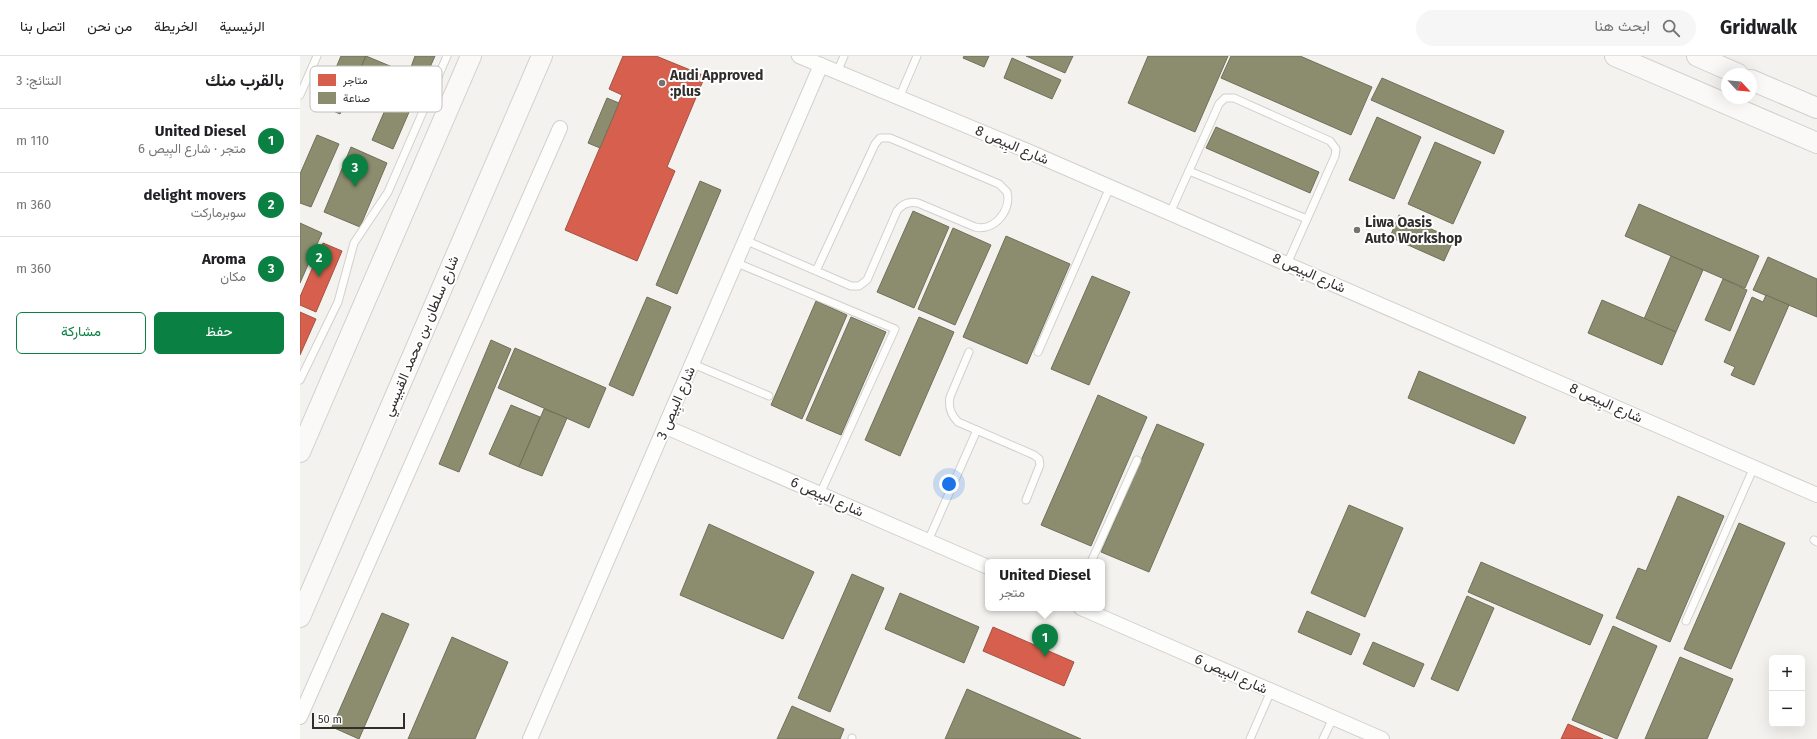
<!DOCTYPE html>
<html lang="ar">
<meta charset="utf-8">
<style>
:root{--surface:#fff;--page:#f6f6f6;--text:#202124;--muted:#757577;--line:#e0e0e0;--accent:#0b8043}
body{margin:0;font-family:"Fira Sans",Vazirmatn,sans-serif;background:var(--page);color:var(--text);direction:rtl}
.controls{position:absolute;right:12px;bottom:12px;display:grid;overflow:hidden;border-radius:6px;box-shadow:0 4px 16px #0002}
.controls button{width:36px;height:36px;display:grid;place-items:center;padding:0;border:0;border-bottom:1px solid var(--line);background:var(--surface);color:var(--text);font:20px sans-serif}
.compass{position:absolute;left:1421px;top:12px;width:36px;height:36px;border-radius:50%;background:var(--surface);box-shadow:0 4px 16px #0002;rotate:116deg}
.scale{position:absolute;left:12px;bottom:10px;width:93px;box-sizing:border-box;padding-left:4px;border:2px solid #302e2c;border-top:0;font-size:11px;line-height:14px;white-space:nowrap;color:#302e2c;-webkit-text-stroke:3px #fff;paint-order:stroke}
.you{position:absolute;left:649px;top:428px;width:14px;height:14px;margin:-10px;border:3px solid #fff;border-radius:50%;background:#1a73e8;box-shadow:0 0 0 6px #1a73e833}
.badge{display:grid;place-items:center;width:26px;height:26px;border-radius:50%;background:var(--accent);color:#fff;font-size:13px;font-weight:700}
.pin{position:absolute;translate:-50% -33px;filter:drop-shadow(0 1px 2px #0008)}
.pin::after{content:'';position:absolute;top:21px;width:14px;height:12px;background:inherit;clip-path:polygon(0 0,100% 0,50% 100%)}
.popup{position:absolute;left:685px;top:503px;width:120px;height:52px;box-sizing:border-box;display:grid;place-content:center;border-radius:6px;background:var(--surface);filter:drop-shadow(0 1px 3px #0005);font-size:13px;white-space:nowrap;color:var(--muted)}
.popup b{font-size:15px;color:var(--text)}
.popup::after{content:'';position:absolute;left:50%;top:100%;margin-left:-8px;border:8px solid transparent;border-top-color:var(--surface)}
.list{margin:0;padding:0;list-style:none}
h2{display:flex;justify-content:space-between;align-items:center;height:52px;margin:0;padding:0 16px;font-size:17px}
h2 small{font-size:13px;font-weight:400;color:var(--muted)}
.list li{display:grid;grid-template-columns:26px 1fr auto;gap:12px;align-items:center;box-sizing:border-box;height:64px;padding:0 16px;border-top:1px solid var(--line)}
.list b{display:block;font-size:15px;white-space:nowrap}
.list p{margin:0;font-size:13px;white-space:nowrap;color:var(--muted)}
.list em{font-size:13px;font-style:normal;color:var(--muted)}
.actions{display:flex;gap:8px;padding:12px 16px}
.actions a{flex:1;padding:9px 0;border:1px solid var(--accent);border-radius:6px;text-align:center;font-size:14px;color:var(--accent)}
.actions .main{background:var(--accent);color:#fff}
.icon{flex:none;width:22px;height:22px;fill:none;stroke:currentColor;stroke-width:2;stroke-linecap:round;stroke-linejoin:round}
.map{position:relative;flex:none;width:1517px;height:683px;overflow:hidden;direction:ltr}
header{display:flex;align-items:center;gap:24px;box-sizing:border-box;height:56px;padding:0 20px;background:var(--surface);border-bottom:1px solid var(--line)}
header strong{font-size:19px}
nav{display:flex;gap:22px;margin-inline-start:auto;font-size:14px}
.search{width:280px;height:36px;background:var(--page);display:flex;align-items:center;gap:10px;box-sizing:border-box;padding:0 14px;border-radius:22px;color:var(--muted);font-size:15px}
main{display:flex}
aside{flex:1;background:var(--surface)}
.map>svg:first-child{display:block}
.shops{fill:#d6604d;stroke:#a45143}
.industry{fill:#8c8c6e;stroke:#70705a}
.lines{fill:none;stroke-linecap:round;stroke-linejoin:round}
.lane-casing{stroke:#d2d0ce;stroke-width:9}
.street-casing{stroke:#d2d0ce;stroke-width:16}
.secondary-casing{stroke:#d2d0ce;stroke-width:22}
.lane{stroke:#fdfdfc;stroke-width:7}
.street{stroke:#fdfdfc;stroke-width:14}
.secondary{stroke:#fbf9f8;stroke-width:20}
.poi-dot{fill:#757370;stroke:#fff;stroke-width:1.5}
.labels{text-anchor:middle;dominant-baseline:central;stroke-width:4;stroke-linejoin:round;paint-order:stroke}
.poi-label{font-size:14px;font-weight:bold;fill:#302e2c;stroke:#fff;text-anchor:start}
.street-label{font-size:14px;fill:#302e2c;stroke:#fff}
.key{fill:#fff;stroke:#c1c0c0;stroke-width:1}
.key-label{font-size:11px;fill:#302e2c}
</style>
<header>
<strong>Gridwalk</strong>
<div class="search"><svg class="icon" aria-label="search" viewBox="0 0 24 24"><circle cx="10" cy="10" r="6"/><path d="M15 15l6 6"/></svg>ابحث هنا</div>
<nav><a>الرئيسية</a><a>الخريطة</a><a>من نحن</a><a>اتصل بنا</a></nav>
</header>
<main>
<div class="map">
<svg width="1517" height="683" viewBox="0 0 1517 683">
<rect width="100%" height="100%" fill="#f4f2ee"/>
<g class="shops">
<polygon points="323,0 356,0 405,20 367,111 375,115 337,205 265,174 322,39 309,33"/>
<polygon points="23,187 42,195 16,256 0,249 0,241"/>
<polygon points="0,256 16,263 0,299"/>
<polygon points="693,571 774,606 764,630 683,595"/>
<polygon points="1268,668 1303,683 1261,683"/>
</g>
<g class="industry">
<polygon points="41,0 66,0 40,58 20,49"/>
<polygon points="66,0 102,15 94,34 58,18"/>
<polygon points="115,0 135,0 127,18 111,11"/>
<polygon points="664,0 689,0 684,11 663,2"/>
<polygon points="726,0 773,0 765,17"/>
<polygon points="848,0 928,0 895,76 828,47"/>
<polygon points="931,0 1000,0 1072,31 1051,79 921,22"/>
<polygon points="712,2 761,24 752,43 704,22"/>
<polygon points="102,15 123,24 93,93 72,84"/>
<polygon points="1082,22 1204,75 1194,98 1071,44"/>
<polygon points="307,42 319,47 300,92 288,87"/>
<polygon points="1077,61 1121,81 1094,143 1049,124"/>
<polygon points="916,71 1019,116 1010,137 906,92"/>
<polygon points="17,79 39,88 11,151 0,147 0,118"/>
<polygon points="1135,86 1181,106 1153,168 1108,148"/>
<polygon points="51,91 87,107 60,171 24,156"/>
<polygon points="400,125 421,134 377,238 356,229"/>
<polygon points="1339,148 1459,200 1445,232 1325,180"/>
<polygon points="613,155 649,171 614,252 577,236"/>
<polygon points="1099,159 1154,183 1144,205 1090,181"/>
<polygon points="0,167 22,177 0,227"/>
<polygon points="653,172 691,189 655,269 618,253"/>
<polygon points="706,180 770,208 727,308 663,281"/>
<polygon points="1371,200 1403,214 1376,276 1344,263"/>
<polygon points="1468,201 1517,223 1517,261 1453,234"/>
<polygon points="792,220 830,236 789,329 751,313"/>
<polygon points="1423,223 1447,234 1430,275 1405,264"/>
<polygon points="1466,239 1489,249 1454,329 1431,319 1435,311 1424,306 1452,241 1463,246"/>
<polygon points="347,241 371,251 333,340 309,329"/>
<polygon points="1302,244 1376,276 1362,309 1288,277"/>
<polygon points="516,245 547,259 502,363 471,349"/>
<polygon points="551,261 586,276 541,379 506,364"/>
<polygon points="619,261 654,276 600,400 565,384"/>
<polygon points="191,284 211,293 159,416 139,408"/>
<polygon points="215,292 306,332 289,372 198,332"/>
<polygon points="1119,315 1226,361 1214,388 1108,342"/>
<polygon points="798,339 847,361 791,490 741,469"/>
<polygon points="211,349 240,361 219,411 189,398"/>
<polygon points="244,353 267,362 242,420 219,411"/>
<polygon points="857,368 904,388 849,516 801,496"/>
<polygon points="1378,440 1424,460 1370,586 1316,562 1338,512 1346,515"/>
<polygon points="1049,449 1103,472 1065,561 1011,537"/>
<polygon points="1439,467 1485,487 1431,613 1384,593"/>
<polygon points="409,468 514,516 483,583 380,539"/>
<polygon points="1181,506 1303,559 1290,589 1168,536"/>
<polygon points="552,518 584,532 530,656 498,642"/>
<polygon points="600,537 679,571 664,607 585,573"/>
<polygon points="1167,540 1194,552 1158,635 1131,623"/>
<polygon points="1007,555 1060,578 1051,599 998,576"/>
<polygon points="82,557 109,568 59,683 32,671"/>
<polygon points="1313,570 1357,590 1317,683 1272,664"/>
<polygon points="152,581 208,606 175,683 108,683"/>
<polygon points="1073,586 1124,608 1114,631 1063,608"/>
<polygon points="1380,601 1433,623 1407,683 1345,683"/>
<polygon points="667,633 781,683 645,683"/>
<polygon points="492,650 544,673 540,683 477,683"/>
</g>
<g class="lines">
<g class="lane-casing">
<g id="lane">
<polyline points="537,16 544,0"/>
<polyline points="0,39 17,0"/>
<polyline points="599,42 617,0"/>
<polyline points="889,115 1007,163"/>
<polyline points="870,157 919,48 925,42 934,42 1030,85 1036,93 1035,100 987,208"/>
<path d="M447,185L551,230H559L567,224L597,155C602,148 609,145 618,147L675,171C694,176 712,154 707,136L699,128L590,82H580L575,88L516,215"/>
<polyline points="437,207 595,273 520,438"/>
<path d="M669,296L650,341C648,352 651,359 658,366L734,399L739,403L740,409L726,444"/>
<polyline points="738,296 810,131"/>
<polyline points="393,308 469,340"/>
<polyline points="0,324 38,246 54,187 88,136 147,0"/>
<polyline points="1514,484 1517,486"/>
<polyline points="628,485 677,374"/>
<polyline points="791,506 837,404"/>
<polyline points="1386,565 1454,411"/>
<polyline points="552,683 552,682"/>
<polyline points="950,683 971,635"/>
<polyline points="1023,683 1033,662"/>
</g>
</g>
<g class="street-casing">
<g id="street">
<polyline points="499,0 725,94 1517,439"/>
<polyline points="366,371 688,511"/>
<polyline points="781,552 1082,683"/>
<polyline points="0,661 260,72"/>
<polyline points="230,683 521,9"/>
</g>
</g>
<g class="secondary-casing">
<g id="secondary">
<polyline points="1315,0 1517,87"/>
<polyline points="1397,0 1438,18"/>
<polyline points="1451,24 1517,52"/>
<polyline points="0,396 171,0"/>
<polyline points="0,561 242,0"/>
</g>
</g>
<use href="#lane" class="lane"/>
<use href="#street" class="street"/>
<use href="#secondary" class="secondary"/>
</g>
<g class="poi-dot">
<circle cx="362" cy="27" r="4"/>
<circle cx="1057" cy="174" r="4"/>
</g>
<g class="labels">
<g class="poi-label">
<text x="370" y="19">Audi Approved<tspan x="370" dy="16">:plus</tspan></text>
<text x="1065" y="166">Liwa Oasis<tspan x="1065" dy="16">Auto Workshop</tspan></text>
</g>
<g class="street-label">
<text transform="translate(712 89) rotate(23)">شارع البِيص 8</text>
<text transform="translate(1009 217) rotate(24)">شارع البِيص 8</text>
<text transform="translate(121 280) rotate(-67)">شارع سلطان بن محمد القبيسي</text>
<text transform="translate(376 347) rotate(-67)">شارع البِيص 3</text>
<text transform="translate(1306 347) rotate(24)">شارع البِيص 8</text>
<text transform="translate(527 441) rotate(24)">شارع البِيص 6</text>
<text transform="translate(931 618) rotate(24)">شارع البِيص 6</text>
</g>
</g>
<rect x="10" y="10" width="132" height="46" rx="6" class="key"/>
<rect x="18" y="18" width="18" height="12" fill="#d6604d"/>
<rect x="18" y="36" width="18" height="12" fill="#8c8c6e"/>
<g class="key-label">
<text x="43" y="28">متاجر</text>
<text x="43" y="46">صناعة</text>
</g>
</svg>
<div class="controls">
<button>+</button>
<button>−</button>
</div>
<svg class="compass" viewBox="-18 -18 36 36"><path d="M0-13l5 13h-10z" fill="#e53935"/><path d="M0 13l5-13h-10z" fill="#757577"/></svg>
<div class="scale">50 m</div>
<div class="you"></div>
<div class="pin badge" style="left:745px;top:601px">1</div>
<div class="popup"><b>United Diesel</b>متجر</div>
<div class="pin badge" style="left:19px;top:221px">2</div>
<div class="pin badge" style="left:55px;top:131px">3</div>
</div>
<aside>
<h2>بالقرب منك<small>النتائج: 3</small></h2>
<ul class="list">
<li><span class="badge">1</span><div><b>United Diesel</b><p>متجر · شارع البِيص 6</p></div><em>110 m</em></li>
<li><span class="badge">2</span><div><b>delight movers</b><p>سوبرماركت</p></div><em>360 m</em></li>
<li><span class="badge">3</span><div><b>Aroma</b><p>مكان</p></div><em>360 m</em></li>
</ul>
<div class="actions"><a class="main">حفظ</a><a>مشاركة</a></div>
</aside>
</main>
